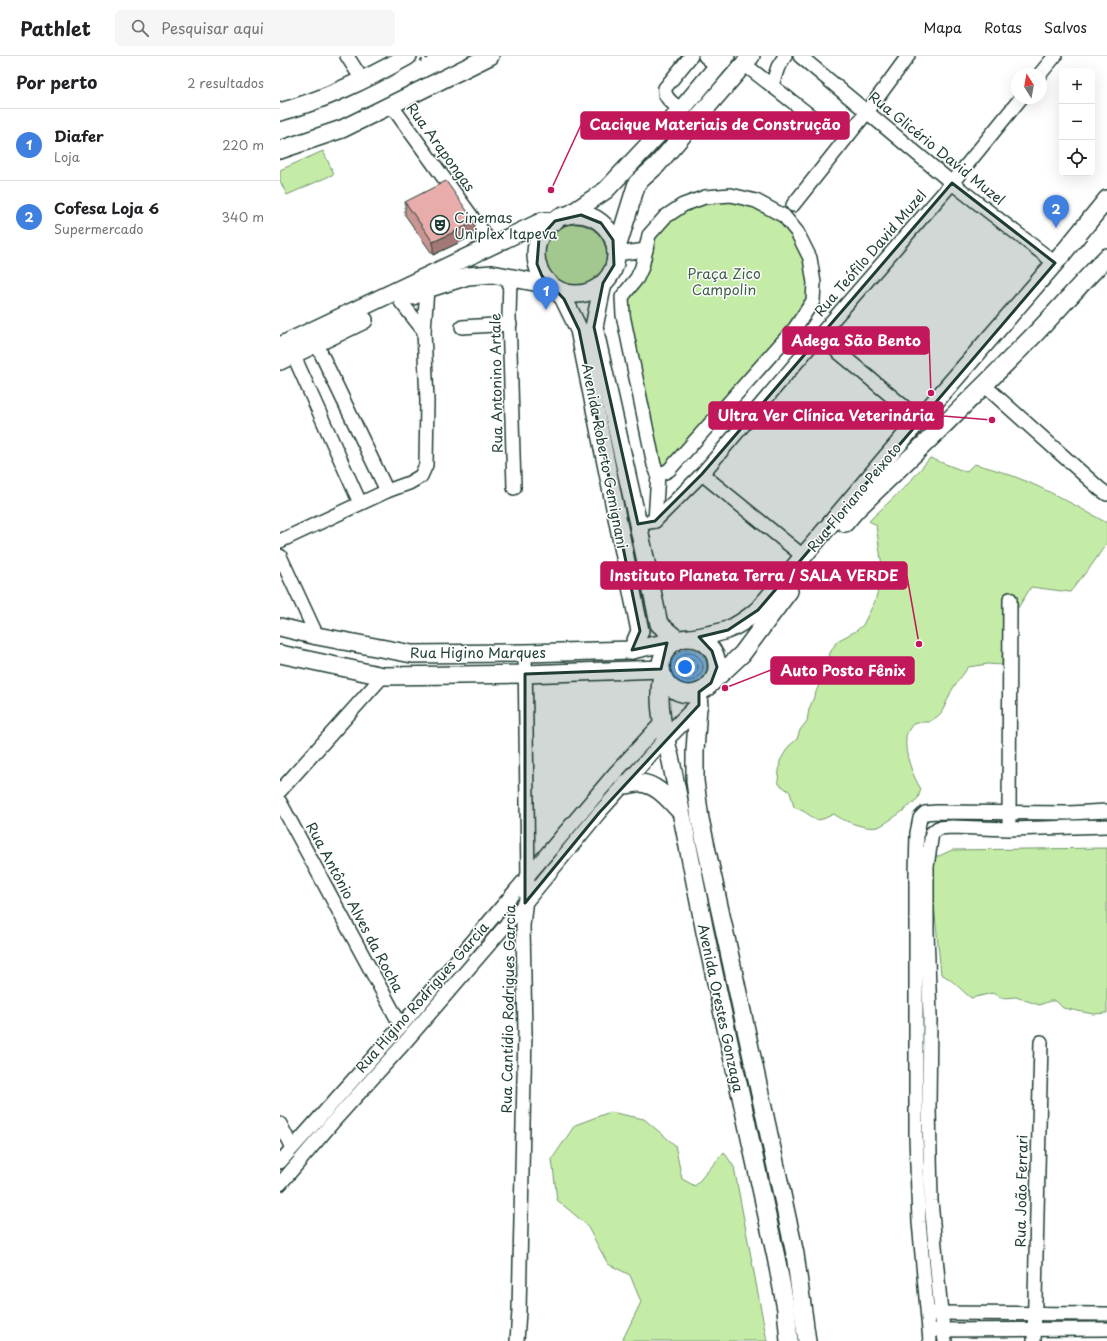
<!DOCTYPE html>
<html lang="pt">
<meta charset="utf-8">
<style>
:root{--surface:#fff;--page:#f6f6f6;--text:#202124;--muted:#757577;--line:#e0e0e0;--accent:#1f3d34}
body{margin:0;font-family:"Playpen Sans",sans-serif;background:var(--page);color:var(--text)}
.controls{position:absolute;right:12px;top:12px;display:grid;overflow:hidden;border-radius:6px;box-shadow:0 4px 16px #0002}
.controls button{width:36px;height:36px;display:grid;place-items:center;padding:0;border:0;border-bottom:1px solid var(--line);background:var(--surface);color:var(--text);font:20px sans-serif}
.compass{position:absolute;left:731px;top:12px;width:36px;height:36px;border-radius:50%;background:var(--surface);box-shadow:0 4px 16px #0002;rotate:349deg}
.you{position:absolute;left:405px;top:611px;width:14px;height:14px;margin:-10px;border:3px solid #fff;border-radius:50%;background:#1a73e8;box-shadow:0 0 0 6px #1a73e833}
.badge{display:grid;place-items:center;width:26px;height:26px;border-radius:50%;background:var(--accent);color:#fff;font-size:13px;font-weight:700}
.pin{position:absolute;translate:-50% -33px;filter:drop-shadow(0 1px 2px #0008)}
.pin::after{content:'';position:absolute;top:21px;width:14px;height:12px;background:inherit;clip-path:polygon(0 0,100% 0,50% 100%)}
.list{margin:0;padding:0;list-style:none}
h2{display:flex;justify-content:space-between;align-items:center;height:52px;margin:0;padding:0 16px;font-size:17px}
h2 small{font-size:13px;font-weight:400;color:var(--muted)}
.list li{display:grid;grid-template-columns:26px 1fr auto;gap:12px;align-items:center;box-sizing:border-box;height:72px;padding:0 16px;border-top:1px solid var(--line)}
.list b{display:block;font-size:15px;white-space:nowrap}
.list p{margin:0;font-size:13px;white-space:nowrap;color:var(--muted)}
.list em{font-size:13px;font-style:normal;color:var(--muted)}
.icon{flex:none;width:22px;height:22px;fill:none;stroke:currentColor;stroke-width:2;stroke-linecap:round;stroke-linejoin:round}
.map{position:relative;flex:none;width:827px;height:1285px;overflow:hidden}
header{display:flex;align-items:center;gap:24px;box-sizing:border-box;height:56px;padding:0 20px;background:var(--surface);border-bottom:1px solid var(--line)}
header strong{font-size:19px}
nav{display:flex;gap:22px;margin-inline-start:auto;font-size:14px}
.search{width:280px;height:36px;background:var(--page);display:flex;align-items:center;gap:10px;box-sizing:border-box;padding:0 14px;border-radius:6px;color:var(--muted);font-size:15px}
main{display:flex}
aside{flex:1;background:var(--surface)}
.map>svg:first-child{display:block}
.green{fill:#c5eca7;stroke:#72946e}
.water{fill:#91c0ec;stroke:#638ca2}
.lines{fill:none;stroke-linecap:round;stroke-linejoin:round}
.shore{stroke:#4d717e;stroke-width:1}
.minor-casing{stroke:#1f3d34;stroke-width:16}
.major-casing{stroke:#1f3d34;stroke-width:20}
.path{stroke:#1f3d34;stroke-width:2;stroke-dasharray:3 3;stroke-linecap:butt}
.minor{stroke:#fff;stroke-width:13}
.major{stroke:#fff;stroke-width:17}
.wall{fill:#c89592;stroke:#1f3d34}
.shaded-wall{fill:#a27977;stroke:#1f3d34}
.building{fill:#e8adaa;stroke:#1f3d34}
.marked{fill:#1f3d34;fill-opacity:0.2;stroke:#1f3d34;stroke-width:3;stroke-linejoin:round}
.labels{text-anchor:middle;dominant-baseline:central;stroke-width:3;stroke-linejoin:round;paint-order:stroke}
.street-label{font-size:14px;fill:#1f3d34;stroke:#fff}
.poi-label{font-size:14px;fill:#1f3d34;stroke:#fff;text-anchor:start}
.park-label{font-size:14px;fill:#40604b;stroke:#fff}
.leader{fill:none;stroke:#c2185b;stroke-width:1.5}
.callout-dot{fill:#c2185b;stroke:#fff;stroke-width:1.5}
.callout{fill:#c2185b;stroke:#c2185b;stroke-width:1.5}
.callout-label{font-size:15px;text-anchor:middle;font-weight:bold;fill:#fff}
</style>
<header>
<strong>Pathlet</strong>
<div class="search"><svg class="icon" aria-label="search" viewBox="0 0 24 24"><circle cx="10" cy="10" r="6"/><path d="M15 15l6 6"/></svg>Pesquisar aqui</div>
<nav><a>Mapa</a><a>Rotas</a><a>Salvos</a></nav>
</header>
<main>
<aside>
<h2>Por perto<small>2 resultados</small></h2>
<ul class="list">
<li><span class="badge" style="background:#3f7fe0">1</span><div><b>Diafer</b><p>Loja</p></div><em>220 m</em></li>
<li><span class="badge" style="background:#3f7fe0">2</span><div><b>Cofesa Loja 6</b><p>Supermercado</p></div><em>340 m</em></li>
</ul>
</aside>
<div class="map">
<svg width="827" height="1285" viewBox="0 0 827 1285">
<rect width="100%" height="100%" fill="#fff"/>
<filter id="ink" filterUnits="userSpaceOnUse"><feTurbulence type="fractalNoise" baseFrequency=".025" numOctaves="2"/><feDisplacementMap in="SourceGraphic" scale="8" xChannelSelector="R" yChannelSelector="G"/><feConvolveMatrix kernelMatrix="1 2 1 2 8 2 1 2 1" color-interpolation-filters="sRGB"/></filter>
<g filter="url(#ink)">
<g class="green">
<polygon points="43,95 54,118 7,139 0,125 0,114"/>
<polygon points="451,140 498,157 530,202 532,244 378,417 343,252 370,180 403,150"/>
<circle cx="295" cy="200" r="32"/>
<path d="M650,402L686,416L694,408C742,419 784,443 827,467V487L811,510L790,536L751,531L736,555L724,546L722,609L708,608L688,611C684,618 679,623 675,629C669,637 667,648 661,657C658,661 653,663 649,666H642L633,668C630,672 626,677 626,682C624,697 633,721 641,733C640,736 639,739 638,742C632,749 606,768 598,771C587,774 562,765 554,758L543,763L536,764L525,756L514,751L510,736L499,728L498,725L500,705L508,691L517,683L520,674L527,665L529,653L548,607L550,597L557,585L576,575L583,569L595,545L603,517L596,469L589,465L628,428Z"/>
<path d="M827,792V957L813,958L783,952L776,945H770L759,949L736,941L722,942L713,937L691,942C680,933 673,924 661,918L649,799L659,800L672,794Z"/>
<polygon points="330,1056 364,1063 395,1089 402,1123 415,1130 444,1096 454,1111 487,1285 342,1285 361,1246 350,1219 328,1208 306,1168 277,1144 272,1103 295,1069"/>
</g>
<circle class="water" cx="409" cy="611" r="18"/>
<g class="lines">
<g class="shore">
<circle cx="409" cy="611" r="14"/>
<circle cx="409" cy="611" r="9"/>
</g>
<g class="minor-casing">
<g id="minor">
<polyline points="67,0 83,25"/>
<polyline points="425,0 437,10"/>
<polyline points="520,0 672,127 775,207"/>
<polyline points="464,8 541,68"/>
<polyline points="760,18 775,0"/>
<polyline points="492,29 498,11 505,0"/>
<polyline points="111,49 213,190"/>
<path d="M401,54C394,48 383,42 385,32L411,0"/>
<polygon points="451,139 476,145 504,160 517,176 530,202 534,227 533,245 515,272 389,414 383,417 378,418 374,409 343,259 342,241 357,222 362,211 369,179 385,161 403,149 425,141"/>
<polyline points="513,149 587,56 628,0"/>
<polyline points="336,198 366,194"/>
<polyline points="230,222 229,260 234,432"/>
<polyline points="121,246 144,275"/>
<polyline points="182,271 230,268"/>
<polyline points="539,280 640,364"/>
<polyline points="36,287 107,435"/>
<polyline points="13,298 80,447"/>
<polyline points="704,329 820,433 827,438"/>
<polyline points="422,418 523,500"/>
<polyline points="375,465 378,418"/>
<polyline points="358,468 375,465 422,418 539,280 672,127 741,42"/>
<polyline points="0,485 107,435 129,427 141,420 146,409 147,345 144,275 147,233"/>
<polyline points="0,500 37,580"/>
<polyline points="0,735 103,620"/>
<polyline points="0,746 121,970"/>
<polyline points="729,765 730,543"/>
<polyline points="0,1068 12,1092"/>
<polyline points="0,1106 121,970 335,717 383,665"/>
<polyline points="0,1128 53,1066 120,992 245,847 319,757 385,683"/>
<polyline points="653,1257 827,1258"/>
<polyline points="657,1274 827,1273"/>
<polyline points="237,1285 239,1255 245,976 243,870 248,822 245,597"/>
<polyline points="650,1285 639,1166 636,1080 636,818 637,777 640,762 645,757 656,756 789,757 827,755"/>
<polyline points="665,1285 661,1257 651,1145 649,1051 650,960 647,876 647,810 652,777 658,772 672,771 729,773 827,770"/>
<polyline points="754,1285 761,986"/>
</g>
</g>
<g class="major-casing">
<g id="major">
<path d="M0,56C45,44 87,23 128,0"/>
<polyline points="0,94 62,73 210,0"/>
<circle cx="296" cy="198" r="40"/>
<polyline points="289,159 326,134 401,54 446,0"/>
<polyline points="336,195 357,127 377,109 471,0"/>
<polyline points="323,227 314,271 358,468 379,568 398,584"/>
<polyline points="276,233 284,243 299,274 360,575 352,594"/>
<polyline points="133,240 147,233 188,220 212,218 270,229"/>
<polyline points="0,290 263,165 275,165"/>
<polyline points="0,305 84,264"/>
<path d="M565,467L576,454C637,396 697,337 756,277C780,252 802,226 827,201"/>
<polyline points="0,571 37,580 132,598 245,597 352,594 398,584"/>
<path d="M411,582C442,577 453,575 478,554L607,401L775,207L827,143"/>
<circle cx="409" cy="610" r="28"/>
<polyline points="0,598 103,620 245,618 381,613"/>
<path d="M382,618C376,646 384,678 391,705L425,876L496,1201L506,1253L509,1285"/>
<polyline points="431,627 462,598 509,535"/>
<polyline points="419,636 415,695 415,725 420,763 515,1198 527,1285"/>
<polyline points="385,683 419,649"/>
<path d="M345,729C350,729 356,726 361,727C378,729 389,744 400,755"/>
</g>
</g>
<polyline class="path" points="140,5 151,0"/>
<use href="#minor" class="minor"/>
<use href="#major" class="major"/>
</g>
<polygon class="wall" points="125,146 195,179 153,199 125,159"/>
<polygon class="shaded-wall" points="195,166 195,179 153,199 153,186"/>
<polygon class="building" points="166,125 195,166 153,186 125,146"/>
</g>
<path class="marked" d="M672,127L775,207L478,554L448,574L419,581L432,595L437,611L431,627L419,636V649L319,757L245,847V618L381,613L387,587L352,594L360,575L299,274L284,243L262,220L257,208L259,183L275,165L301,159L321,167L333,184L334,209L323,227L314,271L358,468L375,465L422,418Z"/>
<defs>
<g id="theatre-ring" transform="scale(1)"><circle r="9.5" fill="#fff" stroke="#1f3d34" stroke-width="1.5"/><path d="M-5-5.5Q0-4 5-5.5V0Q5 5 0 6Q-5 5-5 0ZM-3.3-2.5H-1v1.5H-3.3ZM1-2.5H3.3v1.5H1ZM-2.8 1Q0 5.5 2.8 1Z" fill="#1f3d34"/></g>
</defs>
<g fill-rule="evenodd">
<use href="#theatre-ring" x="160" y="169"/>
</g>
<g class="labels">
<g class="street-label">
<text transform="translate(161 91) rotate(54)">Rua Arapongas</text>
<text transform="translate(657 92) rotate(39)">Rua Glicério David Muzel</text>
<text transform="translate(590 197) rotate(-49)">Rua Teófilo David Muzel</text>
<text transform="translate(216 327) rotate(-91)">Rua Antonino Artale</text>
<text transform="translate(325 400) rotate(79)">Avenida Roberto Gemignani</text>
<text transform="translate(574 441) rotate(-50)">Rua Floriano Peixoto</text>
<text x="198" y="596">Rua Higino Marques</text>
<text transform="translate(75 851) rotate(62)">Rua Antônio Alves da Rocha</text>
<text transform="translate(142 941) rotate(-49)">Rua Higino Rodrigues Garcia</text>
<text transform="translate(441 952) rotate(78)">Avenida Orestes Gonzaga</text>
<text transform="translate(228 953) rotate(-89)">Rua Cantídio Rodrigues Garcia</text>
<text transform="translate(741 1135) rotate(-89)">Rua João Ferrari</text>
</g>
<g class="poi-label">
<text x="174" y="161">Cinemas<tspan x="174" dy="16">Uniplex Itapeva</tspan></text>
</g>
<g class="park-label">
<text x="444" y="217">Praça Zico<tspan x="444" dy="16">Campolin</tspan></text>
</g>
</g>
<path class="leader" d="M271 134L301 69M651 337L649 284M712 364L663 360M639 588L627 520M445 632L491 614"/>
<g class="callout-dot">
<circle cx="271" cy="134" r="4"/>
<circle cx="651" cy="337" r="4"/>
<circle cx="712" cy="364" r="4"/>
<circle cx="639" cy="588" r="4"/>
<circle cx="445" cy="632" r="4"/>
</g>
<g class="callout">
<rect x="301" y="56" width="268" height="27" rx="4"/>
<rect x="503" y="271" width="146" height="27" rx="4"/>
<rect x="429" y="346" width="234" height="27" rx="4"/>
<rect x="321" y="506" width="306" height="27" rx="4"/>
<rect x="491" y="601" width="143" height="27" rx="4"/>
</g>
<g class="callout-label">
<text x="435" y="74">Cacique Materiais de Construção</text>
<text x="576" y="290">Adega São Bento</text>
<text x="546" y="365">Ultra Ver Clínica Veterinária</text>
<text x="474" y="525">Instituto Planeta Terra / SALA VERDE</text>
<text x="563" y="620">Auto Posto Fênix</text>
</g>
</svg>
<div class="controls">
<button>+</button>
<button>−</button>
<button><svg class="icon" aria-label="locate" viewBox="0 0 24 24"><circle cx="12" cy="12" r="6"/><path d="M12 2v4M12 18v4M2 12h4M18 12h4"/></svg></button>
</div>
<svg class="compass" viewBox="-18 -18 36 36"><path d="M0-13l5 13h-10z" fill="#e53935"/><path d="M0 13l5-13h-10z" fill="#757577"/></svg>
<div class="you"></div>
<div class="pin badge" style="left:266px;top:254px;background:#3f7fe0">1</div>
<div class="pin badge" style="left:776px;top:172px;background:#3f7fe0">2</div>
</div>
</main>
